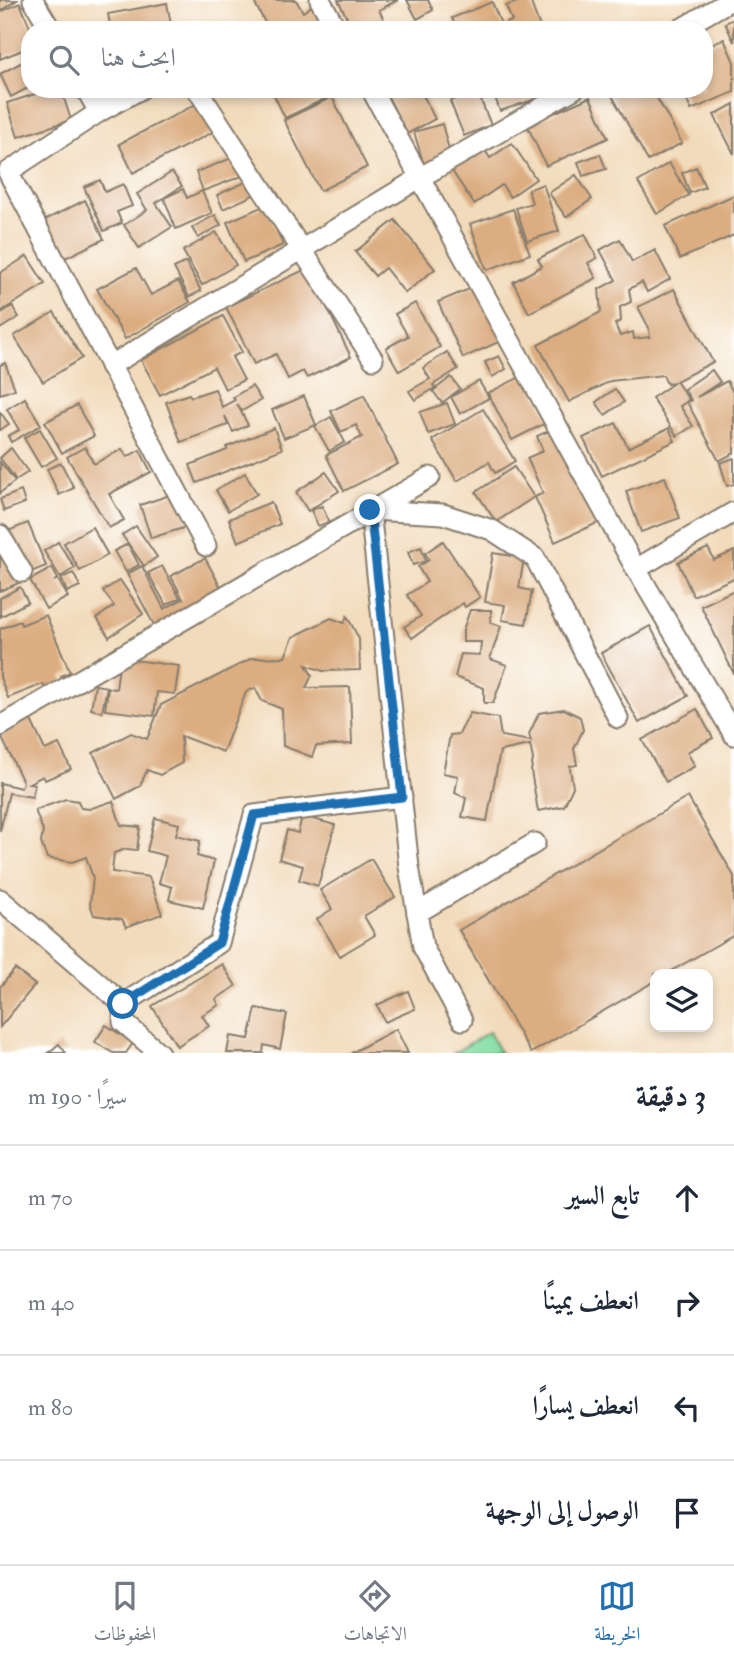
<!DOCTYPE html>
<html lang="ar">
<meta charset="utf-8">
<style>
:root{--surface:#fff;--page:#f2f2f3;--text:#1f2937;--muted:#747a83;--line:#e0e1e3;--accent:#1f6fb2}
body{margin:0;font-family:"IM FELL Double Pica",Amiri,serif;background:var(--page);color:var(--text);direction:rtl}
.controls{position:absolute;right:21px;bottom:21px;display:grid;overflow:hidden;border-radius:14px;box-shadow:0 4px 10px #0003}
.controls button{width:63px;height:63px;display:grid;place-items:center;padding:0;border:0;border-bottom:2px solid var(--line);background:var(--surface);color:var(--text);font:35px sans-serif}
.stop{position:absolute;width:21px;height:21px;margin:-16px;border:5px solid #1f6fb2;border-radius:50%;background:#fff}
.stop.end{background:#1f6fb2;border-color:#fff;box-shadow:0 2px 7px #0008}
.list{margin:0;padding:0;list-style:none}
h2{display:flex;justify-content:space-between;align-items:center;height:91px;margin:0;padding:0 28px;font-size:30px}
h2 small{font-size:23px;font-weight:400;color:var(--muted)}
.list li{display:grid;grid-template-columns:46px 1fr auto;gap:21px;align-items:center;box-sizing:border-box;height:105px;padding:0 28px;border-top:2px solid var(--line)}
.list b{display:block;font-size:26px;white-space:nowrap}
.list em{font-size:23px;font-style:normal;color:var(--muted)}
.icon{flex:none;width:38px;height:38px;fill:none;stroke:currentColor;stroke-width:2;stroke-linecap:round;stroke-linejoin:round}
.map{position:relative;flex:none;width:734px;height:1053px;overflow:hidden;direction:ltr}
.search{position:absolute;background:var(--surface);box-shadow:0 4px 10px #0003;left:21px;right:21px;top:21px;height:77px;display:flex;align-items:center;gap:18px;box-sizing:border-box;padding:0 24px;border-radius:28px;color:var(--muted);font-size:26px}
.sheet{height:511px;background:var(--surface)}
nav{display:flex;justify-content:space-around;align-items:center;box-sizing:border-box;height:98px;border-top:2px solid var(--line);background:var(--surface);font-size:19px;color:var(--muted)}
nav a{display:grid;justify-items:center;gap:4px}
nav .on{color:var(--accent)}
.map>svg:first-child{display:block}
.green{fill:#86dfa5;stroke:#517e60;stroke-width:2}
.building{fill:#dbad81}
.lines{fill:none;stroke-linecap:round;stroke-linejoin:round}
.street-casing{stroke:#877c6c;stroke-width:23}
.street{stroke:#fff;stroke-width:19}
.route{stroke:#1f6fb2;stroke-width:9}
</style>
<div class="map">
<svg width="734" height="1053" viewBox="0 0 734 1053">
<rect width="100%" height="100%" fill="#fff"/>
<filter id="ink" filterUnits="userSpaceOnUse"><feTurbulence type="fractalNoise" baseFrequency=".0143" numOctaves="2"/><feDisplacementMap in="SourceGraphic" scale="14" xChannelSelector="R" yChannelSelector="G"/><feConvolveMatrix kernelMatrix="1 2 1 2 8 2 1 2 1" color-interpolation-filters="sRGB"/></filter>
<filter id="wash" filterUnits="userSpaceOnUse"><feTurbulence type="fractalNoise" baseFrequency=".00686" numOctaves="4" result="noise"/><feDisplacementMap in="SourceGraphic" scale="28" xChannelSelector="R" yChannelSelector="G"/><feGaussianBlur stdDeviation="1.57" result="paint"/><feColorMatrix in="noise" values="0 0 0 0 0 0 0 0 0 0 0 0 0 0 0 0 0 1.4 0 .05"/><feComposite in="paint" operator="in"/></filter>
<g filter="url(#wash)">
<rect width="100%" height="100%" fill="#f2dbbb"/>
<polygon class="green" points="489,1032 500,1053 454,1053"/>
<g id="blocks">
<g class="building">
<polygon points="0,0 17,0 0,11"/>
<polygon points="253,0 296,0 303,12 316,3 335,30 269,30"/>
<polygon points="338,0 398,0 379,10 389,30 353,30"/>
<polygon points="407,0 428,0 433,10 417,19"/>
<polygon points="522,0 530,0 541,30 508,30 506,23 512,21 506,6"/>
<polygon points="492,2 503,29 457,30 452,18"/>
<polygon points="20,3 31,30 30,47 0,59 0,12"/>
<polygon points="167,3 172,30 111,30 108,14"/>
<polygon points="734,19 734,42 725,23"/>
<polygon points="724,39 734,62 734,92 691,110 682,89 704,89 704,47"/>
<polygon points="30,58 30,87 11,97 0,74"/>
<polygon points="51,89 61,89 71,120 18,137 7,103"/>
<polygon points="282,89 323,89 327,98 285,118 273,93"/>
<polygon points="384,89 420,89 435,119 407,134"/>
<polygon points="492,89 562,89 562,90 500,111"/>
<polygon points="615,89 652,89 682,143 648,161 610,92"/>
<polygon points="477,91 491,125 464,136 450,101"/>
<polygon points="332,97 367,167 320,191 284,120"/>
<polygon points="590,97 608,138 546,166 527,125"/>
<polygon points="202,101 217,130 133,173 119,144"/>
<polygon points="734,104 734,154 714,115"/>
<polygon points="442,124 451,157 424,165 414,132"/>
<polygon points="512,143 536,179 510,197 502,185 474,204 450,168 482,146 490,158"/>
<polygon points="600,154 606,169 583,176 578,162"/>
<polygon points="237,156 245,175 203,191 196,172"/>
<polygon points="669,163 689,195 657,214 638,182"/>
<polygon points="696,167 705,187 690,193 682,173"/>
<polygon points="172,172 182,186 156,203 172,227 139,248 124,225 147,210 137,194"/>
<polygon points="576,175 592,199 566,217 549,193"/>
<polygon points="252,179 258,193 223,209 217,195"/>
<polygon points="100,180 105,192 123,184 132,206 117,212 122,223 104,231 84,187"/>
<polygon points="543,184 559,231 527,241 516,208 532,203 528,190"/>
<polygon points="183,189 187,198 202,191 212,213 176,229 164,198"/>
<polygon points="734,195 734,235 680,259 665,226"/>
<polygon points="85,200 104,239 59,261 39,223"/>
<polygon points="266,205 283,245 244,262 227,222"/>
<polygon points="513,209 530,254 487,270 470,224"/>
<polygon points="215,215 221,225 198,238 192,228"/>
<polygon points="395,220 435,269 405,293 385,268 375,276 355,252"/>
<polygon points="216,232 236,265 202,285 183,251"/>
<polygon points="585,234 597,258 588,263 596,278 529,313 513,282 542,266 538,259"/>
<polygon points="620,239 632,262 655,250 670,279 647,292 642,282 629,289 631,302 620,307 621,321 615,324 620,336 633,332 634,339 650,337 649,328 638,307 674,289 713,362 676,381 689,400 680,406 693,426 677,436 652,398 675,382 667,384 663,375 610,381 569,402 538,345 601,312 599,289 616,280 600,250"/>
<polygon points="27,256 45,284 0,312 0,273"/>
<polygon points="186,262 201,291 189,297 174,268"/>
<polygon points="136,268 151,295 178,281 190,302 125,339 97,289"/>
<polygon points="308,268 351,357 307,378 303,371 288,379 276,354 254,364 226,307"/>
<polygon points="479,285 503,340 463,358 438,302"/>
<polygon points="415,303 440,347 399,371 386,348 408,336 395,314"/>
<polygon points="12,306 19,317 0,329 0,314"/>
<polygon points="54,312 82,358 43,382 14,336"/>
<polygon points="223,316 242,352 232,357 244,380 225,389 214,367 160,395 141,360"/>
<polygon points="447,352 458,369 433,385 435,388 415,400 409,391 430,379 423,368"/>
<polygon points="499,356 506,369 492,377 485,362"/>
<polygon points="5,363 15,389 0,394 0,365"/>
<polygon points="712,370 720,382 697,397 727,381 734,394 734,453 719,461 687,402 691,400 684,389"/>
<polygon points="526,374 550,421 512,440 488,393"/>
<polygon points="451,377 460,389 442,403 433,391"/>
<polygon points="479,381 489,398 460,414 451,397"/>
<polygon points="252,386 261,400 242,411 237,404 248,425 233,432 225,416 228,425 181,442 166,402 189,394 191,397 215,389 222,407 235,400 233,397"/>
<polygon points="615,389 624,402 605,415 596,402"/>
<polygon points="364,395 398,464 344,491 326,455 362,437 356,425 341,432 331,411"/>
<polygon points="304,396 316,425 284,438 272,410"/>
<polygon points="25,398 41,425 11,442 8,436 19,430 7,409"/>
<polygon points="447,403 455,424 428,434 420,412"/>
<polygon points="77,405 94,436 62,453 45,422"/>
<polygon points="483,409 515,461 495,473 489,462 457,481 432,440"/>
<polygon points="0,412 9,424 0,430"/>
<polygon points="331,417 345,442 329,451 315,426"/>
<polygon points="616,423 628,448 669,428 675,441 602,476 583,438"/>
<polygon points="274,428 282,449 197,483 190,465 227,450 227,447"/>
<polygon points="556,428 602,521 555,542 535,497 543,493 527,458 543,451 537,436"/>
<polygon points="40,429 57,458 41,467 24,438"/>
<polygon points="85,447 94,464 122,449 127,457 140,450 151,472 109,494 124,520 109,528 67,457"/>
<polygon points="11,448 28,472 16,480 0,458"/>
<polygon points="734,458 734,484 727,486 720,463"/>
<polygon points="0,462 15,481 0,493"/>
<polygon points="61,463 74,488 59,495 47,469"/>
<polygon points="514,467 534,497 496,522 476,492"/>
<polygon points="326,472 339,491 308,511 296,492"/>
<polygon points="245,473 257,494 228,511 216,490"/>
<polygon points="665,477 680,518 641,532 626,491"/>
<polygon points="21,491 25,503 4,511 0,499"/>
<polygon points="179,492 190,526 151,538 140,505"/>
<polygon points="271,502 280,524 238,542 229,519"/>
<polygon points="322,506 329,522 318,526 311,510"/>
<polygon points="28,523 46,566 26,574 8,531"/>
<polygon points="136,526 157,557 144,566 122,535"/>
<polygon points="92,527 108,555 80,571 64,543"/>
<polygon points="443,541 480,597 465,607 463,603 412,638 404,627 421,616 407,595 427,582 418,567 429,560 425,553"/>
<polygon points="58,542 75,568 60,577 44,551"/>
<polygon points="128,544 139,565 126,572 114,551"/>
<polygon points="421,547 426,561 413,565 408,552"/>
<polygon points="708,548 714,560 734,551 734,578 693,596 678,562"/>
<polygon points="8,550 21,582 0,591 0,553"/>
<polygon points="493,553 524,558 519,588 532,591 526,624 502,620 505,605 485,602"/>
<polygon points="205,558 223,591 155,627 127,574 142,566 164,609 183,599 171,576"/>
<polygon points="162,566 180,598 166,605 148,573"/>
<polygon points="52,568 58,579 54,581 58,579 68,597 46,609 30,580"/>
<polygon points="73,573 80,586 67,592 61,578"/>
<polygon points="120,580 143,614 109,637 97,618 114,606 103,591"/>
<polygon points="20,587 28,602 0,617 0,598"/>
<polygon points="734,590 734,674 701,606"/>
<polygon points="470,610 491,610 491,623 501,626 490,659 507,665 493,703 484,703 484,688 455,677 461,654 480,655 481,642 463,642 463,630"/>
<polygon points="46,615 70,672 61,676 64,685 46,692 43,684 8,698 0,677 0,629 20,621 21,625"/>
<polygon points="347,616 359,639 360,670 323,671 306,665 312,675 306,688 350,687 352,744 316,746 312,757 283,746 282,709 262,701 255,688 246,692 223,752 181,736 182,763 160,775 147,770 140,786 116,799 93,753 131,733 147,739 161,705 252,658 285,657 293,637 331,618 344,623"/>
<polygon points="650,626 688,696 639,723 601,653"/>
<polygon points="120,658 179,666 175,694 157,692 154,716 105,710 108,688 116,689"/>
<polygon points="95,685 107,687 102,712 91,709"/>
<polygon points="564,709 580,717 583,730 574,749 577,765 570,766 570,769 573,787 564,806 538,811 531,771 533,759 530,745 500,751 487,821 462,817 466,798 455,793 458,776 443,773 450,735 459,734 470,713 498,718 501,736 531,741 529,734 539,713"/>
<polygon points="697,709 713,738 687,752 695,766 666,782 642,740"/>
<polygon points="29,716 45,750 59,744 71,769 45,780 43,776 29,783 35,784 32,797 9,793 0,831 0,783 21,788 23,782 0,734"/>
<polygon points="688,797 734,876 734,935 666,974 655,974 655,981 531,1053 459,930"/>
<polygon points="66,799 78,801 81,808 89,809 113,801 121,825 140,827 137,850 126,849 114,853 112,872 149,877 162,914 126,927 122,919 94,915 90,904 93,878 86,857 72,862 47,858 41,843 43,831 35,810"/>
<polygon points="302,816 335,825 318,886 299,880 303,866 279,859 287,830 298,833"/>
<polygon points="155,818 179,824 176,835 200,841 197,856 214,861 203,908 169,900 172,887 159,883 166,856 147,851"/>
<polygon points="371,859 395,897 364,916 375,935 340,956 317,919 332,909 320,890"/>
<polygon points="222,964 236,986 216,999 219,1005 202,1015 209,1026 177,1046 152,1006"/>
<polygon points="15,969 35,985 0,1027 0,987"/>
<polygon points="408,991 415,1009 385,1022 377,1005"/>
<polygon points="256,1008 287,1014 280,1049 264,1045 263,1053 227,1053 230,1036 249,1039"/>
<polygon points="106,1025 133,1043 126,1053 113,1053 95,1042"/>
<polygon points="396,1029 408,1053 351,1053"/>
<polygon points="59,1044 66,1053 48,1053"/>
</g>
</g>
</g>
<g filter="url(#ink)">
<use href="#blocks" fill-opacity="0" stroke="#877c6c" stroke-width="2"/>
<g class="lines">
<g class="street-casing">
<g id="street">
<polyline points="33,0 51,30"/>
<polyline points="320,0 337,30"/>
<polyline points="679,30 731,0"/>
<polyline points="86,89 99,112"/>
<polyline points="141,89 99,112 8,172 206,546"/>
<polyline points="197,89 373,359"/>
<polyline points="371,89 636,569 734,735"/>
<polyline points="110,366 421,177 574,89"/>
<polyline points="0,535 22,572"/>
<polyline points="636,569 734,512"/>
<polyline points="0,726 430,477"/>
<polyline points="0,899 123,1004 123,1022 159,1053"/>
<polyline points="417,913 535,843"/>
<polyline points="123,1004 219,943 254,815 402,797"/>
<polyline points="462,1020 423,947 409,867 370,510 443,514 492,530 535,558 618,718"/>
</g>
</g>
<use href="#street" class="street"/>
</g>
</g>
<g class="lines" filter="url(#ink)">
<polyline class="route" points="123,1004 219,943 254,815 402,797 370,510"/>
</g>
</svg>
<div class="controls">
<button><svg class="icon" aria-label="layers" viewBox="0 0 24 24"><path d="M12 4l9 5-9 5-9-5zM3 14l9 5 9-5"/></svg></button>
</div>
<div class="stop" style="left:123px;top:1004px"></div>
<div class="stop end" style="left:370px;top:510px"></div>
<div class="search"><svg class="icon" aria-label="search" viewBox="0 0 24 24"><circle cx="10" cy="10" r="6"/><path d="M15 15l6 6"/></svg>ابحث هنا</div>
</div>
<section class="sheet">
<h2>3 دقيقة<small>سيرًا · 190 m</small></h2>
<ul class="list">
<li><svg class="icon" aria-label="ahead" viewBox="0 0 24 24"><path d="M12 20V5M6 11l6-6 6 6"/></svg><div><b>تابع السير</b></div><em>70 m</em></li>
<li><svg class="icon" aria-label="right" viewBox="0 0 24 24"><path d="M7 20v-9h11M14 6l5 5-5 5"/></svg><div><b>انعطف يمينًا</b></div><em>40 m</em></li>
<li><svg class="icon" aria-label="left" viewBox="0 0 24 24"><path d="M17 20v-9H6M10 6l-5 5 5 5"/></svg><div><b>انعطف يسارًا</b></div><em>80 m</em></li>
<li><svg class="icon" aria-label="arrive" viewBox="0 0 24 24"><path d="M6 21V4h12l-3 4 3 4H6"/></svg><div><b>الوصول إلى الوجهة</b></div></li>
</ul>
</section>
<nav>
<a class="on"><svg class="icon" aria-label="map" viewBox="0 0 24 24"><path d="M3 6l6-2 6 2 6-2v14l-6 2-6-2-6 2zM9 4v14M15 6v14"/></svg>الخريطة</a>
<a><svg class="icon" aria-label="directions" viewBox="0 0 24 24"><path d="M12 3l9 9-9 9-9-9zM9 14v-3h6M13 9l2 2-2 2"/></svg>الاتجاهات</a>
<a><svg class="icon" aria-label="saved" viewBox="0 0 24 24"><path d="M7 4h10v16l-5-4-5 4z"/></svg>المحفوظات</a>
</nav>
